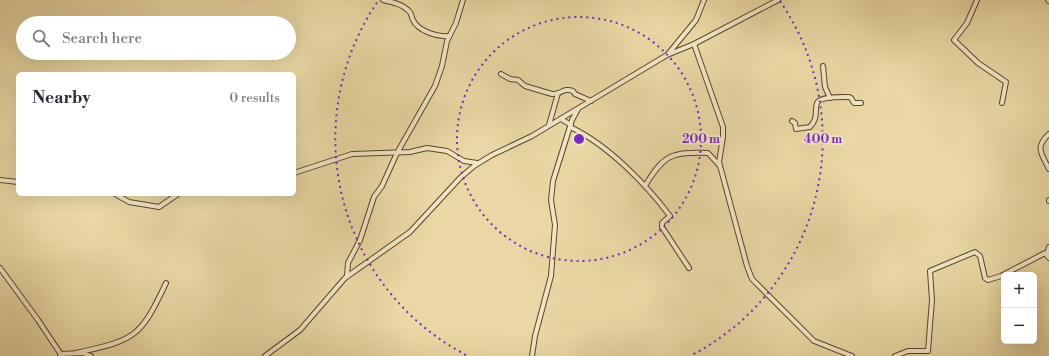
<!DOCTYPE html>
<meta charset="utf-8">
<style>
:root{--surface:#fff;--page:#f2f2f3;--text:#2b2b33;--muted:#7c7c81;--line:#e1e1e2}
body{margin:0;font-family:"Libre Bodoni",serif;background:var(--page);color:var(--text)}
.controls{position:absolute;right:12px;bottom:12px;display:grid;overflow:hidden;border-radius:6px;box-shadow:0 4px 16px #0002}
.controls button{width:36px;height:36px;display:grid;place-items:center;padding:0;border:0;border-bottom:1px solid var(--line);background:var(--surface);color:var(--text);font:20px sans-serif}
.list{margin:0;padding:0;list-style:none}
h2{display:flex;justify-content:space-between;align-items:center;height:52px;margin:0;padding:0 16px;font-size:17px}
h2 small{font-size:13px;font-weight:400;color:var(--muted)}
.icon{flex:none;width:22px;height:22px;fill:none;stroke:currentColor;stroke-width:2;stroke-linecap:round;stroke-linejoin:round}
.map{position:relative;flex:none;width:1049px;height:356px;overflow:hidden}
.search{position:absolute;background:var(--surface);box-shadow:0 4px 16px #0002;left:16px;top:16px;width:280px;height:44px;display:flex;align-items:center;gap:10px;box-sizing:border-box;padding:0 14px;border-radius:22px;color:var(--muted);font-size:15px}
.panel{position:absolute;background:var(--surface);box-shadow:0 4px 16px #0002;left:16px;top:72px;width:280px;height:124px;border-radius:6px}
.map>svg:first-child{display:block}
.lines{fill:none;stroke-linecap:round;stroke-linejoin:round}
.minor-casing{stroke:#58472a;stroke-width:6}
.minor{stroke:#f1e6c4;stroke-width:4}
.ring{fill:none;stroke:#7b2cbf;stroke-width:2;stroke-dasharray:2 4}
.centre{fill:#7b2cbf;stroke:#f1e6c4;stroke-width:2}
.ring-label{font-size:12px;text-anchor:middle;font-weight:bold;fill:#7b2cbf;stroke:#f1e6c4;stroke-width:4;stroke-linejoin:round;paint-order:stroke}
</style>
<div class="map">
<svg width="1049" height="356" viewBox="0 0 1049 356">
<rect width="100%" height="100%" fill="#e9d8a5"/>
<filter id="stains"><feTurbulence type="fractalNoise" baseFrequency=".005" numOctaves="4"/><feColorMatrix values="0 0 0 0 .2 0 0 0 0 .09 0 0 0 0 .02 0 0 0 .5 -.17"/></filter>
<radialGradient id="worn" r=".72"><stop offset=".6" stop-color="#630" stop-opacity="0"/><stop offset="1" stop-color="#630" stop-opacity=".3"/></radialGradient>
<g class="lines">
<g class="minor-casing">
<g id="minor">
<path d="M383,0C392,2 402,4 409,11C412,14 411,16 413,20C418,31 437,37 449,36"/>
<polyline points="977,0 967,23 954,40 978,63 1006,82 1002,103"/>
<polyline points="1048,0 1049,1"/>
<polyline points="694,44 723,127 723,137 719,162 747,266 752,279 814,341 852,356"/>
<polyline points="668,54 696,20 704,0"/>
<polyline points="823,66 825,87 830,98"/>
<path d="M501,74L510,79L518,80L525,86L552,94C562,95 562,87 573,91L575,94L591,101"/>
<polyline points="561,119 571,125"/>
<path d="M792,121L795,123L796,129L810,127C819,117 814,112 817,103C820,96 843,97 849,97L851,98L854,103H861"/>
<polyline points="549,125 558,93"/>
<path d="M570,127C607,144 646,184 670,216L662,223V227L689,268"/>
<path d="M1049,134C1034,148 1042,154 1049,169"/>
<polyline points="294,173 352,154 410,152 427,148 447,151 464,161 477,163"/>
<polyline points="0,180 18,182"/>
<path d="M645,186C664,154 672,152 708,153L720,166"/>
<polyline points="115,194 129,202 159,207 178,194"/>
<polyline points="1049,200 1049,201"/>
<polyline points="1047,254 1049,247"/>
<polyline points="0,268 38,320 62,356"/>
<polyline points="347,276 348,263 360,240 374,197 382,186 397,153 435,86 442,66 447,41 456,23 463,0"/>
<path d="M76,353C134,340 140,339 166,283"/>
<polyline points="60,354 83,353 91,356"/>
<polyline points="265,356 300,330 345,278 410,232 460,178 474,166 492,155 532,136 667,55 694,44 778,0"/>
<polyline points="532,356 535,336 551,276 555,225 551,200 553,181 572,120 578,109"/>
<polyline points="895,356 908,351 928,351 932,300 930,271 932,270 975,252 980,256 985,278 988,280 1001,276 1045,253 1049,258"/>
</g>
</g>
<use href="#minor" class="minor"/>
</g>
<g class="ring">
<circle cx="579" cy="139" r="122"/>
<path d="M466 355A244 244 0 0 1 378 1M780 1A244 244 0 0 1 692 355"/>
</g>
<circle cx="579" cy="139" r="6" class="centre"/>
<g class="ring-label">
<text x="701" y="143">200 m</text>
<text x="823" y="143">400 m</text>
</g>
<rect width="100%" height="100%" filter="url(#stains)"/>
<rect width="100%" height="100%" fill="url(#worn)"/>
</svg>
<div class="controls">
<button>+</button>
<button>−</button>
</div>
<div class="search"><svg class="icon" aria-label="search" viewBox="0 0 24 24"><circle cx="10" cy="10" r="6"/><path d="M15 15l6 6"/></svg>Search here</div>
<section class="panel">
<h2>Nearby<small>0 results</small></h2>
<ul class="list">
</ul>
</section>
</div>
